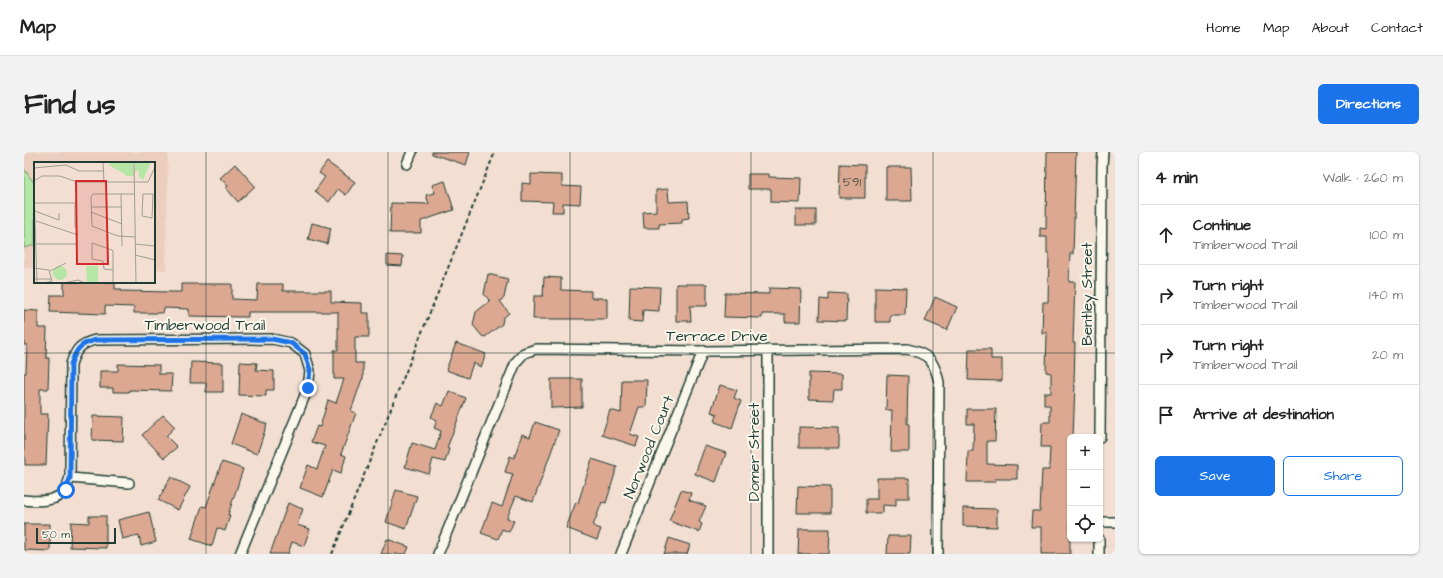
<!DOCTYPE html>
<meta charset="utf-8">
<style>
:root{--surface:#fff;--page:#f2f2f2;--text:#222;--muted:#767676;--line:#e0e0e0;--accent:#1a73e8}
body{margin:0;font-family:"Architects Daughter",sans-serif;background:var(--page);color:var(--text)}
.controls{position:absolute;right:12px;bottom:12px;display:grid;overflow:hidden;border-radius:6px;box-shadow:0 1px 3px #0004}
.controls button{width:36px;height:36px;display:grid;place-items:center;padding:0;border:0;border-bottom:1px solid var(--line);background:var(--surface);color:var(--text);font:20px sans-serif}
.scale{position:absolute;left:12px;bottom:10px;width:80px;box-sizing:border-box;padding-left:4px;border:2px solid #1f3d34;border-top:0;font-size:11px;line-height:14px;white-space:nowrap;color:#1f3d34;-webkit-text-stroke:3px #fbf7ec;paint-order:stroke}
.stop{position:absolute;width:12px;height:12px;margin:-9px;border:3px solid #1a73e8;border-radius:50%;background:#fff}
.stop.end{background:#1a73e8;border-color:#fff;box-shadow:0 1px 4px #0008}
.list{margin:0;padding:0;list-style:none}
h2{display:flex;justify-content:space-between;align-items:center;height:52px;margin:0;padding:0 16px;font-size:17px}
h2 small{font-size:13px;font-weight:400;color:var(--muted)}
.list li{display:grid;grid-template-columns:26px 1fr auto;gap:12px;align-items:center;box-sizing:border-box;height:60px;padding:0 16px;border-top:1px solid var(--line)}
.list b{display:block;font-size:15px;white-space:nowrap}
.list p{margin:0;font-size:13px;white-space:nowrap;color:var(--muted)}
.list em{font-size:13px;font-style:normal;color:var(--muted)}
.actions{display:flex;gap:8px;padding:12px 16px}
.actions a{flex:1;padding:9px 0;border:1px solid var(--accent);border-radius:6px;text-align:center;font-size:14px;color:var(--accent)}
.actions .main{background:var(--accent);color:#fff}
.icon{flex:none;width:22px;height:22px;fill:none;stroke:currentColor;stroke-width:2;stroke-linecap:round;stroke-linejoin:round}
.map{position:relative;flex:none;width:1091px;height:402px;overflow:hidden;border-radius:6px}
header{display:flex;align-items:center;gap:24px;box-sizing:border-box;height:56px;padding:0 20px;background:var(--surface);border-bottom:1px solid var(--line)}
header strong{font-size:19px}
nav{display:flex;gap:22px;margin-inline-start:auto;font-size:14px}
.intro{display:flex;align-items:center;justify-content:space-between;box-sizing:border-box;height:96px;padding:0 24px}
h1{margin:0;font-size:28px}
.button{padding:10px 18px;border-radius:6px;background:var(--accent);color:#fff;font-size:14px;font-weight:700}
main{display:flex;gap:24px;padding:0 24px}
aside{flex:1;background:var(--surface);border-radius:6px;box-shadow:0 1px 3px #0004}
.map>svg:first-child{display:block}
.built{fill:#eccebe}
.pitch{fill:#b6e6a5;stroke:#6a926c}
.building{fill:#dda892;stroke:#1f3d34}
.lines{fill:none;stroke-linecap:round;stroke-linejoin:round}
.minor-casing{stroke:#1f3d34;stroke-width:12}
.path{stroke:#1f3d34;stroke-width:2;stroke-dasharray:4 3;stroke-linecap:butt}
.minor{stroke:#fbf7ec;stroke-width:9}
.route{stroke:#1a73e8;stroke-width:5}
.grid{fill:none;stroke:#1f3d34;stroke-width:1;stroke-opacity:0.55}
.labels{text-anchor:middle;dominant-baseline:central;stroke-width:4;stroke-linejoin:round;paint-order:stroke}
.number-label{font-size:13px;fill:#4e584c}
.street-label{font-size:15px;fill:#1f3d34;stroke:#fbf7ec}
.inset-road{fill:none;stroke:#9e9e92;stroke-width:1}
.view{fill:#d62828;fill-opacity:0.15;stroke:#d62828;stroke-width:2}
.inset-edge{fill:none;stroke:#1f3d34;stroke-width:2}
</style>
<header>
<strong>Map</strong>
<nav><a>Home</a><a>Map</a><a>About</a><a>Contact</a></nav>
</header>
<div class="intro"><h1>Find us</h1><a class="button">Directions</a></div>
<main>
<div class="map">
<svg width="1091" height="402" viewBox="0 0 1091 402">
<rect width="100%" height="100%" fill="#f2dfd1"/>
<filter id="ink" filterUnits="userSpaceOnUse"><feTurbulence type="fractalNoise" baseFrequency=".025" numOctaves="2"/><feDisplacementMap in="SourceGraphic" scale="8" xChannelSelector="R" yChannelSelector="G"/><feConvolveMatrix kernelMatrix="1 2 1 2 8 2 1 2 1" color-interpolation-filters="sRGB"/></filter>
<g filter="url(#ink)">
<polygon class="built" points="0,0 144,0 142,118 130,117 130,11 11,11 11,116 0,116"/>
<polygon class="pitch" points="0,17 11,32 11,93 0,96"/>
<g class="building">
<polygon points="408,0 446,0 442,13 408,2"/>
<polygon points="1023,0 1052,0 1049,102 1046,102 1045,130 1051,130 1049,191 1051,191 1050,233 1051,233 1049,285 1046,285 1046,402 1017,402 1017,375 1007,375 1008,359 1016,359 1018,318 1025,318 1026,295 1017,295 1018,270 1026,270 1026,253 1020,253 1020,241 1027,241 1027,221 1022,220 1023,181 1018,181 1019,150 1024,150 1025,101 1023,101 1023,85 1016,85 1016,76 1022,77"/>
<polygon points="303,10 331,30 322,43 314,37 305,50 291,39 301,25 295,21"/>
<polygon points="211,12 231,34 214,50 202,36 204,34 196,26"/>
<polygon points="816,12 841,13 841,46 815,46"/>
<polygon points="862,15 887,15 888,49 862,49"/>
<polygon points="507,22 538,23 538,34 557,35 556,52 539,51 539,60 528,60 529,50 498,49 498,31 507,32"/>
<polygon points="724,22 745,22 745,25 777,26 776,51 747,50 747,37 724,37"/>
<polygon points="421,29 430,58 397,69 397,81 366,81 367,51 405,52 402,43 411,41 408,33"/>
<polygon points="644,37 645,50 664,49 665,66 658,67 658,71 635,72 635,76 620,76 619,60 632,59 632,38"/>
<rect x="772" y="58" width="20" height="15"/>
<polygon points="288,71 307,76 303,92 284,87"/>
<polygon points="363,103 379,104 378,114 363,113"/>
<polygon points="464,122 484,127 480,146 476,149 485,161 479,166 478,172 461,185 458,184 449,173 452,160 466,149 460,142"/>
<polygon points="520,125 537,126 537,138 567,139 567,146 583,146 583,167 509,167 510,144 519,144"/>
<polygon points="40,130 91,130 91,137 97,137 97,139 148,140 157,140 157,132 208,132 208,147 233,148 234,132 259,132 259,139 307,139 307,150 338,151 338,161 345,161 345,185 331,185 331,211 339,211 339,227 338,227 327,259 332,261 317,302 322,304 317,321 309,318 299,345 276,336 284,313 293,317 301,294 287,290 293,274 296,275 304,248 312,251 320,227 310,227 310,198 314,198 314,160 224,160 224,165 165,164 165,157 140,156 139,161 110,161 110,155 81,154 81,162 26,160 27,143 40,143"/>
<polygon points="652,132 683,132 683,154 666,154 667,169 652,169"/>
<polygon points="606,134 636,135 635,159 619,158 618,170 605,169"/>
<polygon points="851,135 882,136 881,163 866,163 866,170 851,170"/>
<polygon points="745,136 777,137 776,170 761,170 761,162 738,162 738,166 700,165 701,141 745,142"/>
<polygon points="804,141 823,142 822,169 795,168 796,147 804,148"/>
<polygon points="911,145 933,155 923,178 901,169"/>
<polygon points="0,158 14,159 14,176 23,176 22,206 25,206 24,237 16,237 16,262 24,262 22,313 1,313 1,305 0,305 0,221 2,221 3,193 0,193"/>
<polygon points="432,191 462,202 457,215 449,211 444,226 422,218"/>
<polygon points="945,197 967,197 967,207 978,207 978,229 944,228"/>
<polygon points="167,210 199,211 199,240 182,240 182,231 166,231"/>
<polygon points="216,210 233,211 232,218 250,219 250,238 242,238 242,244 215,243"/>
<polygon points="94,212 135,213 135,222 148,222 147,239 105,238 105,240 89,240 89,236 76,236 76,219 94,219"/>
<polygon points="785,221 818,222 818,237 810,237 809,248 785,247"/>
<polygon points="863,223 884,224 883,272 885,272 885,300 867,300 868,258 862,258"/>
<polygon points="527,227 558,227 558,255 527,256"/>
<polygon points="598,228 623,228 622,255 615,255 606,282 615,285 612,294 578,283 586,258 597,261"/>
<polygon points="696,233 713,238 710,246 717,249 708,276 691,270 693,262 687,260"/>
<polygon points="425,239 442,246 423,296 425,297 421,310 409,307 405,322 381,315 388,291 411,298 417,279 410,276 413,268 407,265 413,251 419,254"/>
<polygon points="943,257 972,257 971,289 963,289 963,312 993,313 993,327 971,327 971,330 943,330 944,299 949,299 950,272 943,272"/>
<polygon points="217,262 243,272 233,302 207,292"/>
<polygon points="139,263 151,275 142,284 153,295 140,306 118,283"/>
<polygon points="69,264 100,265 99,289 68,288"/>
<polygon points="511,270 535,278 509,350 492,344 483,366 490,369 485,380 478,377 474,387 457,381 468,351 478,355 489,322 481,320 486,304 490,306 498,282 506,285"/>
<polygon points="775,275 815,276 815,296 775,296"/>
<polygon points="681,294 702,301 692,330 671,322"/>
<polygon points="568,307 593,315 582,351 578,350 569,374 577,377 573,388 542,376 552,350 554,351"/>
<polygon points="198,310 219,317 204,363 206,363 201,379 193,376 188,394 167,387 178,354 182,355"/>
<polygon points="147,325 166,335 154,358 134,348"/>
<polygon points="853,326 885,326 885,346 872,346 872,354 859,353 859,361 842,361 842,347 853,347"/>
<polygon points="774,334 806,335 806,361 773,361"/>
<polygon points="372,338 393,344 382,377 362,370"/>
<polygon points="657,338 667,341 665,348 682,354 675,370 678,372 675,380 645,369"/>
<polygon points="264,351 279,357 273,373 286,377 280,394 268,390 264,402 246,402"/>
<polygon points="939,356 973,357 973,375 939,374"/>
<polygon points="125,360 132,390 117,394 115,383 98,387 94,368"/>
<polygon points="65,364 82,364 82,396 46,395 47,370 65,371"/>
<polygon points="0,372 26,372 26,399 0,398"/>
<polygon points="775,377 806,377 805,402 774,402"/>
<polygon points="864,384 887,384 886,402 863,402"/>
<polygon points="645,386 666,393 663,402 640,402"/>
<polygon points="363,387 385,395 382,402 357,402"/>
</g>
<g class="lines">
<g class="minor-casing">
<g id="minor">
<polyline points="383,12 388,0"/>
<polyline points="744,198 744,402"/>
<polyline points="1076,285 1078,14 1079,0"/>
<polyline points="46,326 105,331"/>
<path d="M0,348C14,349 32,351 41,338C43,335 44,330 46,326L47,212C52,197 56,192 71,188L248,187L267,191L281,202L286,219L284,236L216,402"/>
<polyline points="1076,370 1091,370"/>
<path d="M414,402L492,210L500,201L512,197L679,199L883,197C905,202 910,208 915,230L914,402"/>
<polyline points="597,402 679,199"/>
<polyline points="1075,402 1075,387"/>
</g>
</g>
<polyline class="path" points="308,402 471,0"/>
<use href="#minor" class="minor"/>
</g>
</g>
<g class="lines" filter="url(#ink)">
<path class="route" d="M42,338L46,326L47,212C52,197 56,192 71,188L248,187L267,191L281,202L286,218L284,236"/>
</g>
<path class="grid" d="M182,0V402M364,0V402M546,0V402M727,0V402M909,0V402M0,201H1091"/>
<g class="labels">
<g class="number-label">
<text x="828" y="30">591</text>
</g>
<g class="street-label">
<text transform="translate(1063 142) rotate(-90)">Bentley Street</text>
<text x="181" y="173">Timberwood Trail</text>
<text x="693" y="184">Terrace Drive</text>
<text transform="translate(625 295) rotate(-68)">Norwood Court</text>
<text transform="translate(730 300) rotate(-90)">Domer Street</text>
</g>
</g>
<g transform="translate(10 10)">
<rect width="121" height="121" fill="#f2dfd1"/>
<path d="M75,0H99L100,14H91L92,13L75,3ZM101,0H117L109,18L105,15V9H101ZM52,104H64V121H53Z" fill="#b6e6a5"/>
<path d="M19 111a7 7 0 1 1 14 0a7 7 0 1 1-14 0Z" fill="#b6e6a5"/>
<path class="inset-road" d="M69,0L70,20M100,0L102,121M0,6L32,3L45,9H70M0,19L8,14H26L43,20H114L121,5M0,26L3,121M87,32L88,84M100,32H59L57,35L58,64L84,74L101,75M109,32H119L118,56L108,54ZM1,41H41V66M57,45H87M1,49L25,58V51M57,50L88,62M2,59L44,73M2,82H42M101,82L121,84M101,93L121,98M0,106L15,108L18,119L10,121M79,108L70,107L69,99L58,97V81L78,88L79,89V121M16,109L32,101M0,117H18M30,121L44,118L51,121"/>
<path class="view" d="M42,19H72L74,102H43Z"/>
<rect width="121" height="121" class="inset-edge"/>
</g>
</svg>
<div class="controls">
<button>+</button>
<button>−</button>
<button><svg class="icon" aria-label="locate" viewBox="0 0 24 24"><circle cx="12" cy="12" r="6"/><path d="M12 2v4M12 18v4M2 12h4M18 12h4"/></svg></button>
</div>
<div class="scale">50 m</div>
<div class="stop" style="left:42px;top:338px"></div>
<div class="stop end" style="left:284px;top:236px"></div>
</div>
<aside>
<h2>4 min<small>Walk · 260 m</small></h2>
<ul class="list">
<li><svg class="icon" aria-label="ahead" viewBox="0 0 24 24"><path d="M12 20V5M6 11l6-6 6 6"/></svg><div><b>Continue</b><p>Timberwood Trail</p></div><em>100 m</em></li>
<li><svg class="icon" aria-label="right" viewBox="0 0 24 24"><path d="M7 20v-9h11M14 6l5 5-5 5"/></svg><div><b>Turn right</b><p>Timberwood Trail</p></div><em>140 m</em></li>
<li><svg class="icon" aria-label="right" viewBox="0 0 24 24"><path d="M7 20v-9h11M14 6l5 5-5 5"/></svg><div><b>Turn right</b><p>Timberwood Trail</p></div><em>20 m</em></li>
<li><svg class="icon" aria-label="arrive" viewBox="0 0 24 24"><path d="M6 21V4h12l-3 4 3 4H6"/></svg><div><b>Arrive at destination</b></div></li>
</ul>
<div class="actions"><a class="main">Save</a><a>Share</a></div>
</aside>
</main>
